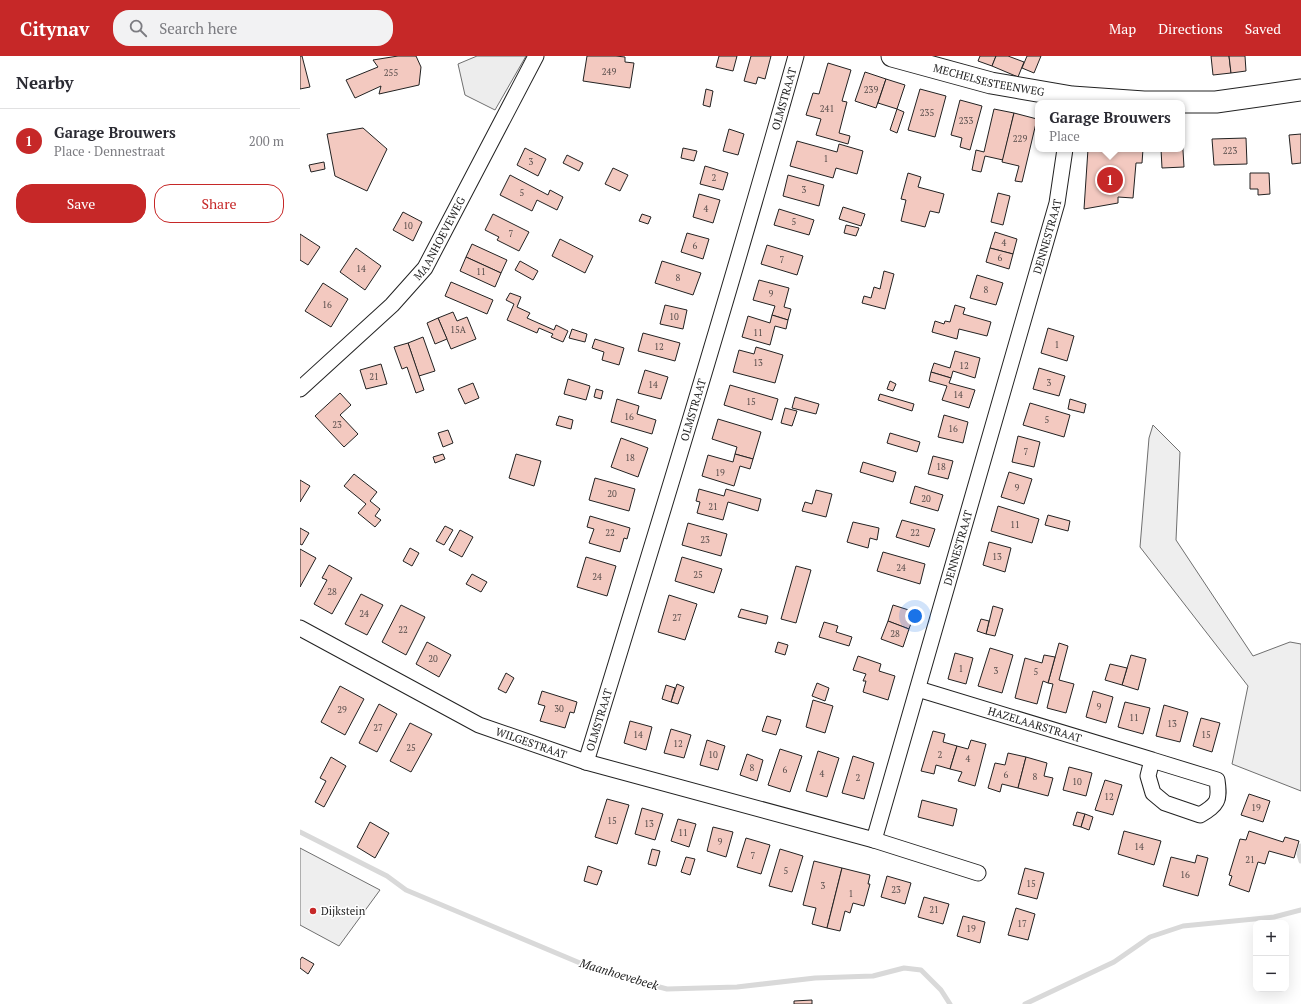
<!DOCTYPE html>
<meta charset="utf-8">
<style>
:root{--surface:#fff;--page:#f2f2f3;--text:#2b2b33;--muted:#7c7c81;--line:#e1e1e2;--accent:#c62828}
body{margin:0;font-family:"PT Serif",serif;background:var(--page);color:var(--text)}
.controls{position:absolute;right:12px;bottom:12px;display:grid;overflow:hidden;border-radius:8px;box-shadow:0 4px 16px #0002}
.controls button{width:36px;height:36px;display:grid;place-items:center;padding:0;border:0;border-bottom:1px solid var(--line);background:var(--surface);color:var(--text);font:20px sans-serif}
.you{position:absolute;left:615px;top:560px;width:14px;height:14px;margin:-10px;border:3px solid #fff;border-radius:50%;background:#1a73e8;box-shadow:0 0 0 6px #1a73e833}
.badge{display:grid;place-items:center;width:26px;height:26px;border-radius:50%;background:var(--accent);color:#fff;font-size:13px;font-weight:700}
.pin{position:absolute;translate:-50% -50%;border:2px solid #fff;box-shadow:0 1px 4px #0006}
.popup{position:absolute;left:735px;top:44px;width:150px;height:52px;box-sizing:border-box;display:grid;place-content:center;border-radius:8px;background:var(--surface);filter:drop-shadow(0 1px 3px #0005);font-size:13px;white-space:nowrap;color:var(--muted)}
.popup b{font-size:15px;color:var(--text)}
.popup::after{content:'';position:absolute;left:50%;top:100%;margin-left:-8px;border:8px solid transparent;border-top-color:var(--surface)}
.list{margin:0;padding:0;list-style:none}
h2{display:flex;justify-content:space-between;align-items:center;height:52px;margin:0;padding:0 16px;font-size:17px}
h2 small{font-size:13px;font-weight:400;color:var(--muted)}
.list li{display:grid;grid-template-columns:26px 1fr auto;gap:12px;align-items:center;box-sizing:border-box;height:64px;padding:0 16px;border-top:1px solid var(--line)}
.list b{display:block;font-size:15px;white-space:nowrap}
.list p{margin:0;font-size:13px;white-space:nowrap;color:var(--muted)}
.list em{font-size:13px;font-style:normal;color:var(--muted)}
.actions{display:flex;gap:8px;padding:12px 16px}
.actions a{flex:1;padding:9px 0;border:1px solid var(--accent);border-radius:16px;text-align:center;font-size:14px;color:var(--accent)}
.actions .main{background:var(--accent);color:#fff}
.icon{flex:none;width:22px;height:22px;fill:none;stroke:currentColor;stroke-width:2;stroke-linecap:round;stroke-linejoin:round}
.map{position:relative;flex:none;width:1001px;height:948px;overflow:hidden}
header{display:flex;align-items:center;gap:24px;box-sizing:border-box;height:56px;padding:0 20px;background:var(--accent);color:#fff}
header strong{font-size:19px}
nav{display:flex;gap:22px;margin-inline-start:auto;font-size:14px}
.search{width:280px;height:36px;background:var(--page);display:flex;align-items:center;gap:10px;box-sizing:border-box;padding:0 14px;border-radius:16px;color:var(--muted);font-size:15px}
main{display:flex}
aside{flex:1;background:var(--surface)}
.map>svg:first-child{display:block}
.green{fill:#eee;stroke:#6f6f6f}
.parking{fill:#ededed;stroke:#6f6f6f}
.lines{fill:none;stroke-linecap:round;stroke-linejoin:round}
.stream{stroke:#d9d9d9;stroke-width:5}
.building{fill:#f3c9c0;stroke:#222}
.minor-casing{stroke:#222;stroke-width:17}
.secondary-casing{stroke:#222;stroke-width:23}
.minor{stroke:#fff;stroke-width:15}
.secondary{stroke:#fff;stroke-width:21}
.poi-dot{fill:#c62828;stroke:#fff;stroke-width:1.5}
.labels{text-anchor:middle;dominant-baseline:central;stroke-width:3;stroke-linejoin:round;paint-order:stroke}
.number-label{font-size:9px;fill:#564c4a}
.street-label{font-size:11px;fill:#222;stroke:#fff}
.poi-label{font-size:11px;fill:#222;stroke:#fff;text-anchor:start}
.water-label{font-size:12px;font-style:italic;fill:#222;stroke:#fff}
</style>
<header>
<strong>Citynav</strong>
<div class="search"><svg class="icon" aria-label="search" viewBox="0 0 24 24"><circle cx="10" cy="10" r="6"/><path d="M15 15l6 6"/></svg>Search here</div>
<nav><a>Map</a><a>Directions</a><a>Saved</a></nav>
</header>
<main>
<aside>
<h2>Nearby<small></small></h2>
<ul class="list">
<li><span class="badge">1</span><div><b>Garage Brouwers</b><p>Place · Dennestraat</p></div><em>200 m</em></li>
</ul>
<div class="actions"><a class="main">Save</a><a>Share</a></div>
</aside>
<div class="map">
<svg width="1001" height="948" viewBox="0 0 1001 948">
<rect width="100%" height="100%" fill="#fff"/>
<g class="green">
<polygon points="853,369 880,396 876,484 953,600 990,586 1001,588 1001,735 932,708 948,630 840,491 849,382"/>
<polygon points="0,792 80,834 39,890 0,869"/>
</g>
<polygon class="parking" points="177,0 226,0 195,54 165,39 158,8"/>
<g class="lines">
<g class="stream">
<polyline points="0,776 87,820 106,834 299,915 367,933 437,931 515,922 573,920 604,912 621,914 641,934 650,948"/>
<polyline points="1001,790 999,798 1001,805"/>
<polyline points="725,948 814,906 850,881 883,870 974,861 1001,854"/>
</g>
</g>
<g class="building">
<polygon points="0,0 2,0 10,31 0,33"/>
<polygon points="98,0 116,0 121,11 119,29 79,38 81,30 55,42 46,24 78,11 73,4"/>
<polygon points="287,0 316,0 325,1 325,6 334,7 330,32 283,25"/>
<polygon points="419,0 437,0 433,15 416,11"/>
<polygon points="451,0 471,0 465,23 458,21 456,28 444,25"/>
<polygon points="680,0 696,0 692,10 678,5"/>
<polygon points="696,0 708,0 724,6 718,21 692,10"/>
<polygon points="727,0 741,0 734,17 722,12"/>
<polygon points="911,0 929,0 931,17 913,19"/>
<polygon points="929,0 945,0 946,15 931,17"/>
<polygon points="528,7 551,14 542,45 547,46 539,77 550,80 548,88 516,79 521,63 506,59 513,37 519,38"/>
<polygon points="565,16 586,23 576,52 555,45"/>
<polygon points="586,23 605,29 597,53 578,47"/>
<polygon points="406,33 413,35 410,51 403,49"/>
<polygon points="620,33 646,40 635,81 608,74"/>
<polygon points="660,44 682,50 670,94 660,91 662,82 651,79"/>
<polygon points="597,53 604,56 597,77 590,74"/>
<polygon points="694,53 714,57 703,104 685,100 681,116 672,114 676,94 684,96"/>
<polygon points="714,57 737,63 722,126 715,125 719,110 702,106"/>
<polygon points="63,72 87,93 67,135 35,120 27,78"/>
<polygon points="429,73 444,78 438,99 423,95"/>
<polygon points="882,78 884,111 862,112 861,93 882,93"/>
<polygon points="1001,78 1001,107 992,108 989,79"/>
<polygon points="946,82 947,108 914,109 912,83"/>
<polygon points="497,85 537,96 539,88 563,95 557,118 536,112 533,122 490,110"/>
<polygon points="225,92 246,103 238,120 217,109"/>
<polygon points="383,92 397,95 394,105 381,102"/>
<polygon points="788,93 843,93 842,107 836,107 833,142 818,141 818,147 784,153"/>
<polygon points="267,99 283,107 279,115 263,107"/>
<polygon points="24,106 25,113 11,116 9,109"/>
<polygon points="405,110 428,117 423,134 400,128"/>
<polygon points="313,112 328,119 320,135 305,128"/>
<polygon points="608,117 621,121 618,131 644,138 639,157 630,155 625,171 601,165 606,144 601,143"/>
<polygon points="950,117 969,117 970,138 958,139 958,133 950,133"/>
<polygon points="210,119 248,139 250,134 263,141 257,154 237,144 232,155 200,139"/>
<polygon points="488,119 524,129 519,150 483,140"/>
<polygon points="698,137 710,140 703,169 691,166"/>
<polygon points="399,138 420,144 413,167 393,161"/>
<polygon points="543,151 565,158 561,170 539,163"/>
<polygon points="479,153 514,164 509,179 474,169"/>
<polygon points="103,156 122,166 113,185 93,174"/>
<polygon points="193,158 229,176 219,195 197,184 199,181 185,174"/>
<polygon points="342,158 351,161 348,168 339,165"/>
<polygon points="546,169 559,172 556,180 544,177"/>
<polygon points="695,176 717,183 713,198 690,192"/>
<polygon points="387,177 409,183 403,203 381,196"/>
<polygon points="0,178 20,191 8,209 0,204"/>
<polygon points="260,183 293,200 285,217 252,200"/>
<polygon points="172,188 207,204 201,217 166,201"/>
<polygon points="467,189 503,200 497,219 461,208"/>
<polygon points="56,192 81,210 65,234 40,216"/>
<polygon points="690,192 713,198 709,213 686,206"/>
<polygon points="166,201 201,217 195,231 160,215"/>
<polygon points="220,205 238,215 233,224 215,214"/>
<polygon points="362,205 401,217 393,239 355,227"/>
<polygon points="584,215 594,218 585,253 562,247 564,240 571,242 574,231 580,233"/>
<polygon points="677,219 703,227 696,249 670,242"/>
<polygon points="459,224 489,232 484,251 491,253 488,264 472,259 475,250 453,244"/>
<polygon points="151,226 193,244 187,258 145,240"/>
<polygon points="23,227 48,243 31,271 5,255"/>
<polygon points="210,237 221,241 217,251 230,257 227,262 254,274 256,269 268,275 263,286 251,281 253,278 239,272 237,277 207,264 214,248 206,244"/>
<polygon points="365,249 387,254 383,273 360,268"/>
<polygon points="655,249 665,252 663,258 691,266 687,280 659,273 657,283 632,276 635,265 644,268 645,265 650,266"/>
<polygon points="153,256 157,265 167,261 176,283 151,293 138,262"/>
<polygon points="472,259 488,264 486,273 475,270 470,289 442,281 448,260 470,267"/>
<polygon points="138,262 147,283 135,288 127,267"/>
<polygon points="748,272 774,280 767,305 741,297"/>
<polygon points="272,273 287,278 285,286 269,282"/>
<polygon points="343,277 380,287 375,305 338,295"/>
<polygon points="123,281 135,315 119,320 108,287"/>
<polygon points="295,283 324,292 319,309 302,304 304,296 292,292"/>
<polygon points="108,287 124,334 116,337 107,311 102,313 94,291"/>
<polygon points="456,291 483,299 475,327 433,316 439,294 454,298"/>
<polygon points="655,295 680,302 675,322 653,315 651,322 631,316 634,307 650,312"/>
<polygon points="81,308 87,328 66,333 60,314"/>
<polygon points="739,312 765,320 759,340 733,333"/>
<polygon points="345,314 368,321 361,343 338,337"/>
<polygon points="631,316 651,322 649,327 675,334 669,352 642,344 647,330 629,325"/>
<polygon points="268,323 290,330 286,344 264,338"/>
<polygon points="590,325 596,328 593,335 587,333"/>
<polygon points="173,327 179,342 165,348 158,333"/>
<polygon points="430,329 478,343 472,364 424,349"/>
<polygon points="296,333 303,335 301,343 294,341"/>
<polygon points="40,337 51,349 40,359 58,378 44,391 15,360"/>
<polygon points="580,338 614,348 612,355 578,344"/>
<polygon points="495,341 519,348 516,358 492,352"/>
<polygon points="317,343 339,350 337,358 356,364 352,378 311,366"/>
<polygon points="770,343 786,348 784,357 768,353"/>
<polygon points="730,347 770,359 764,381 723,369"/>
<polygon points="485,352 497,355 492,370 481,367"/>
<polygon points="644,359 668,366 663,387 638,381"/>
<polygon points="259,360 273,364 271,373 256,369"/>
<polygon points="418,363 461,376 453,403 435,398 437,391 412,383"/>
<polygon points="148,374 153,387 143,391 138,377"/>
<polygon points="590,377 620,386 617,396 587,387"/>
<polygon points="718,380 740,386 734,411 712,406"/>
<polygon points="321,382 348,392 338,421 311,411"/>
<polygon points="143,398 145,403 135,407 133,401"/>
<polygon points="216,398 241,405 234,430 209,422"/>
<polygon points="435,398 453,403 450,413 440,410 434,430 402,420 408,399 433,406"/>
<polygon points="633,400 653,405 648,423 628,418"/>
<polygon points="563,406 596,416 593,426 560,416"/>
<polygon points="709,416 732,423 724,448 701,441"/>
<polygon points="54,418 77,436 70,445 80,453 75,460 81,464 75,471 58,457 66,448 44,430"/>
<polygon points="295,422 335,433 329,455 289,444"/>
<polygon points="0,424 10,430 0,446"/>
<polygon points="615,430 643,439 638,455 610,447"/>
<polygon points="399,433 424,440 426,433 461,443 458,455 428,446 423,464 397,457 400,446 396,445"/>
<polygon points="516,434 532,438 526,461 502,455 505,446 512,448"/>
<polygon points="698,450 739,463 732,487 691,475"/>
<polygon points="748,459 770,465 768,475 745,469"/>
<polygon points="290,460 330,472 327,483 324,482 320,496 289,487 294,473 287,471"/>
<polygon points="602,464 635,473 629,491 596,481"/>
<polygon points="553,466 579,472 577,484 570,482 568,492 547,486"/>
<polygon points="388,467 427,478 421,500 382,489"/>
<polygon points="145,470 153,474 144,489 136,485"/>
<polygon points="0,472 9,477 2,489 0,488"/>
<polygon points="160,474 173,481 162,501 149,494"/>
<polygon points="689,486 711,492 705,516 683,509"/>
<polygon points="110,492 119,497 112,510 103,505"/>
<polygon points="0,493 16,502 0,531"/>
<polygon points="583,496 625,508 620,528 577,515"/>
<polygon points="286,501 316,510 307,540 277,531"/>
<polygon points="382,501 422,513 414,537 375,525"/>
<polygon points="29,509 52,522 32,558 14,548 27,524 22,522"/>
<polygon points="496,510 511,514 496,567 481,563"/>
<polygon points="172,518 187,526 181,536 166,528"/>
<polygon points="61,538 83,549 67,579 45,568"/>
<polygon points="369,539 397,548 385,584 358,576"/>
<polygon points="101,549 125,561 106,599 82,586"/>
<polygon points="593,549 615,556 609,573 588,565"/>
<polygon points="693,550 703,553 695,580 686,578"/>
<polygon points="441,553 468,560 466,568 438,561"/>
<polygon points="681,563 689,565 686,578 677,575"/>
<polygon points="588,565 609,573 603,591 581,583"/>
<polygon points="524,566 538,570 536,576 552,581 549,590 519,581"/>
<polygon points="127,586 151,599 139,621 116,608"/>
<polygon points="478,586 488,589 485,599 475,596"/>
<polygon points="759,587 768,590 759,624 774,628 766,657 747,652 753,628 748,627"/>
<polygon points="690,592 713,599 702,637 678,630"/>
<polygon points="655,597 673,602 666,628 648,623"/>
<polygon points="744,599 755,601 748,627 743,625 737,648 715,642 725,602 742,607"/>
<polygon points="831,599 846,603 838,634 822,629"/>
<polygon points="558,600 581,608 579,615 595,620 588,644 563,636 566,625 563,625 566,618 553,614"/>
<polygon points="810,608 827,612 822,629 805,624"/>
<polygon points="206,617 214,622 206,637 198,633"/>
<polygon points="517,627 529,632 525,645 512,640"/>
<polygon points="377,628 384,631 378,648 371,646"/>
<polygon points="366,629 375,632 371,646 362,643"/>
<polygon points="40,630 64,643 45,679 21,666"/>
<polygon points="242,635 277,646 274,657 270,656 265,672 240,665 245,650 238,648"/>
<polygon points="793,635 813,641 806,667 786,661"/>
<polygon points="513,644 533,650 525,677 506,671"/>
<polygon points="825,646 850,652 843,678 818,671"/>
<polygon points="79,648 97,658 77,696 59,687"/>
<polygon points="864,649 888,656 880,686 856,680"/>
<polygon points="467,660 481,664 476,679 462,675"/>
<polygon points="901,662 920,667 912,696 893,690"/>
<polygon points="330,665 352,671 346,694 324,687"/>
<polygon points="110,667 132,678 111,716 90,705"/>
<polygon points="371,673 391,679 384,702 364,697"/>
<polygon points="633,675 645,678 643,686 657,690 650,713 636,709 634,718 621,715"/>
<polygon points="407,684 425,690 418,714 400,709"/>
<polygon points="671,684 686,688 675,730 658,725 662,716 650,713 657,690 668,693"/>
<polygon points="480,693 502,700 490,736 468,729"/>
<polygon points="518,695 539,702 527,741 506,735"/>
<polygon points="708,697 726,701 718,732 702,728 700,736 688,732 695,707 705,709"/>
<polygon points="447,698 463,704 457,725 440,719"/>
<polygon points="553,700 574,707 564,743 542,737"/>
<polygon points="31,701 46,710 24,751 15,746 26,725 20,722"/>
<polygon points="726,701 747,707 744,720 753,722 748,740 718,732"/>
<polygon points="769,711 792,717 786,740 763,734"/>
<polygon points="805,724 822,729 813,759 795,754"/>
<polygon points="949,738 970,745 963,766 941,759"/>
<polygon points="307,743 329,749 317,788 295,781"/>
<polygon points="622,744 657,753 653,770 618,761"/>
<polygon points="342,752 363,758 355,784 335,778"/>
<polygon points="777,756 785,758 781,771 773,769"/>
<polygon points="785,758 793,761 789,774 781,771"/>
<polygon points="378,763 396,768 389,791 371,785"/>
<polygon points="70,766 89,777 75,802 57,791"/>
<polygon points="413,771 433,776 426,801 407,795"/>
<polygon points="824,775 861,785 854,809 818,798"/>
<polygon points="949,775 983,786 985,781 999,785 994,802 969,795 965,808 958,806 949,836 929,829 932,820 929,819 940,783 946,784"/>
<polygon points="446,782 470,789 461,818 437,811"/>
<polygon points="352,793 360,795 356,810 348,808"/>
<polygon points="480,793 503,800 492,836 469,830"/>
<polygon points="897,799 908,802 898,840 863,830 871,801 895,807"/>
<polygon points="386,801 395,803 390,819 381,816"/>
<polygon points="514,805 542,812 527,872 512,868 516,852 503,849"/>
<polygon points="288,810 302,815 297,829 284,825"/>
<polygon points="542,812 570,819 568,828 570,828 564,850 553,847 550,857 545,855 540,875 527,872"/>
<polygon points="725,812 744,817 737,843 718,838"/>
<polygon points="587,820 611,827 605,848 581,841"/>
<polygon points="624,841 649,848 643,868 618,861"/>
<polygon points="716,852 735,858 728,884 708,879"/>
<polygon points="663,860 685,866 680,887 657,880"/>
<polygon points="2,901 14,908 8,918 0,912 0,904"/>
<polygon points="512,944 512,948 494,948 494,945"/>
</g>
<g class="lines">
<g class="minor-casing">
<g id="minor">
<path id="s1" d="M0,333L92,249L125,212L236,0"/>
<path id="s2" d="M0,572L179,669L286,706L574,784"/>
<path id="s3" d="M618,633L852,704L848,720L853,737L865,747L900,759C918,748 920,745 917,724L852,704"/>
<path id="s4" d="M286,706C358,471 430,236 496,0"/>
<path id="s5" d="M678,817L574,784L757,147L765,93"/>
</g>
</g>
<g class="secondary-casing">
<g id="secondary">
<path id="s6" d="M592,0L691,27L772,41L844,46H916L1001,34"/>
</g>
</g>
<use href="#minor" class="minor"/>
<use href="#secondary" class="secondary"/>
</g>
<circle class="poi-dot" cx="13" cy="855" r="4"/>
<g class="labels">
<g class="number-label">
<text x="309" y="16">249</text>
<text x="91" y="17">255</text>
<text x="571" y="34">239</text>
<text x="527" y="53">241</text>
<text x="627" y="57">235</text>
<text x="666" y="65">233</text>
<text x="720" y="83">229</text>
<text x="930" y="95">223</text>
<text x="526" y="103">1</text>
<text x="231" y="106">3</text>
<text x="414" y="122">2</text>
<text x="504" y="134">3</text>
<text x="222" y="137">5</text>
<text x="406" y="153">4</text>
<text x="494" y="166">5</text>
<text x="108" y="170">10</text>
<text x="211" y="178">7</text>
<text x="704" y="187">4</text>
<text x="395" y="190">6</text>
<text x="700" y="202">6</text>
<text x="482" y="204">7</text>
<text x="61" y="213">14</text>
<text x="181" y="216">11</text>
<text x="378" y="222">8</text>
<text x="686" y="234">8</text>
<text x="471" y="238">9</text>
<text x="27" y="249">16</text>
<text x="374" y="261">10</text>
<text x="158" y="274">15A</text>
<text x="458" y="277">11</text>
<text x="757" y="289">1</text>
<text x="359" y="291">12</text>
<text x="458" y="307">13</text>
<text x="664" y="310">12</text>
<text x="74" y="321">21</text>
<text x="749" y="327">3</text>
<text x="353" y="329">14</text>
<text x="658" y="339">14</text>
<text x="451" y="346">15</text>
<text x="329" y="361">16</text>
<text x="747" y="364">5</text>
<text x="37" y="369">23</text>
<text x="653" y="373">16</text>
<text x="726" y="396">7</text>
<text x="330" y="402">18</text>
<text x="641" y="411">18</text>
<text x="420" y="417">19</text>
<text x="717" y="432">9</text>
<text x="312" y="438">20</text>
<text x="626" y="443">20</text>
<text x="413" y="451">21</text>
<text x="715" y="469">11</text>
<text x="310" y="477">22</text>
<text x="615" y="477">22</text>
<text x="405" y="484">23</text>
<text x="697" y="501">13</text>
<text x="601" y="512">24</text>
<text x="398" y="519">25</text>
<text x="297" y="521">24</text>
<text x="32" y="536">28</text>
<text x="64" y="558">24</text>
<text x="377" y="562">27</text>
<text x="103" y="574">22</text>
<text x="595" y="578">28</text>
<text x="133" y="603">20</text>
<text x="661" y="613">1</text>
<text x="696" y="615">3</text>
<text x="736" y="616">5</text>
<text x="799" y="651">9</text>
<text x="259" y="653">30</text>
<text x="42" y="654">29</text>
<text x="834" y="662">11</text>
<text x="872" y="668">13</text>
<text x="78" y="672">27</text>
<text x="338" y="679">14</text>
<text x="906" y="679">15</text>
<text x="378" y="688">12</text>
<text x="111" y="692">25</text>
<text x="413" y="699">10</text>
<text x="640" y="699">2</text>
<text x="668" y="703">4</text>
<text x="452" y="712">8</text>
<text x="485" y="714">6</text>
<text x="522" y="718">4</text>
<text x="706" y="719">6</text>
<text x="735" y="721">8</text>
<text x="558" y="722">2</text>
<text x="777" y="726">10</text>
<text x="809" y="741">12</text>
<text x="956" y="752">19</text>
<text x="312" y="765">15</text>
<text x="349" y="768">13</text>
<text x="383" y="777">11</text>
<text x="420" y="786">9</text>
<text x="839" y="791">14</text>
<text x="453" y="800">7</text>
<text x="950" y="804">21</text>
<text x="486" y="815">5</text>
<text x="885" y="819">16</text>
<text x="731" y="828">15</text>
<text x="523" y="830">3</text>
<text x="596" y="834">23</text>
<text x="551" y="838">1</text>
<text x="634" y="854">21</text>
<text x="722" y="868">17</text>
<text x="671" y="873">19</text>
</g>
<g class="street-label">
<text stroke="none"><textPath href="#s6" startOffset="100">MECHELSESTEENWEG</textPath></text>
<text stroke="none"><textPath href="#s4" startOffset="692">OLMSTRAAT</textPath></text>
<text stroke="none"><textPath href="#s5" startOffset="737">DENNESTRAAT</textPath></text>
<text stroke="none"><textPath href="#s1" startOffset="207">MAANHOEVEWEG</textPath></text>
<text stroke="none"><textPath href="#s4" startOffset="368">OLMSTRAAT</textPath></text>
<text stroke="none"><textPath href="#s5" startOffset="413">DENNESTRAAT</textPath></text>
<text stroke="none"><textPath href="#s4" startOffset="44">OLMSTRAAT</textPath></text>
<text stroke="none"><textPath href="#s3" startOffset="122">HAZELAARSTRAAT</textPath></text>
<text stroke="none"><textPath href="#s2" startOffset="259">WILGESTRAAT</textPath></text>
</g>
<g class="poi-label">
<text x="21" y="855">Dijkstein</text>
</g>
<g class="water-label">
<text transform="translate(319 918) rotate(17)">Maanhoevebeek</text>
</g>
</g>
</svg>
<div class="controls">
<button>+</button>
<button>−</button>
</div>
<div class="you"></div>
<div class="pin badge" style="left:810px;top:124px">1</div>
<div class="popup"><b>Garage Brouwers</b>Place</div>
</div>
</main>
